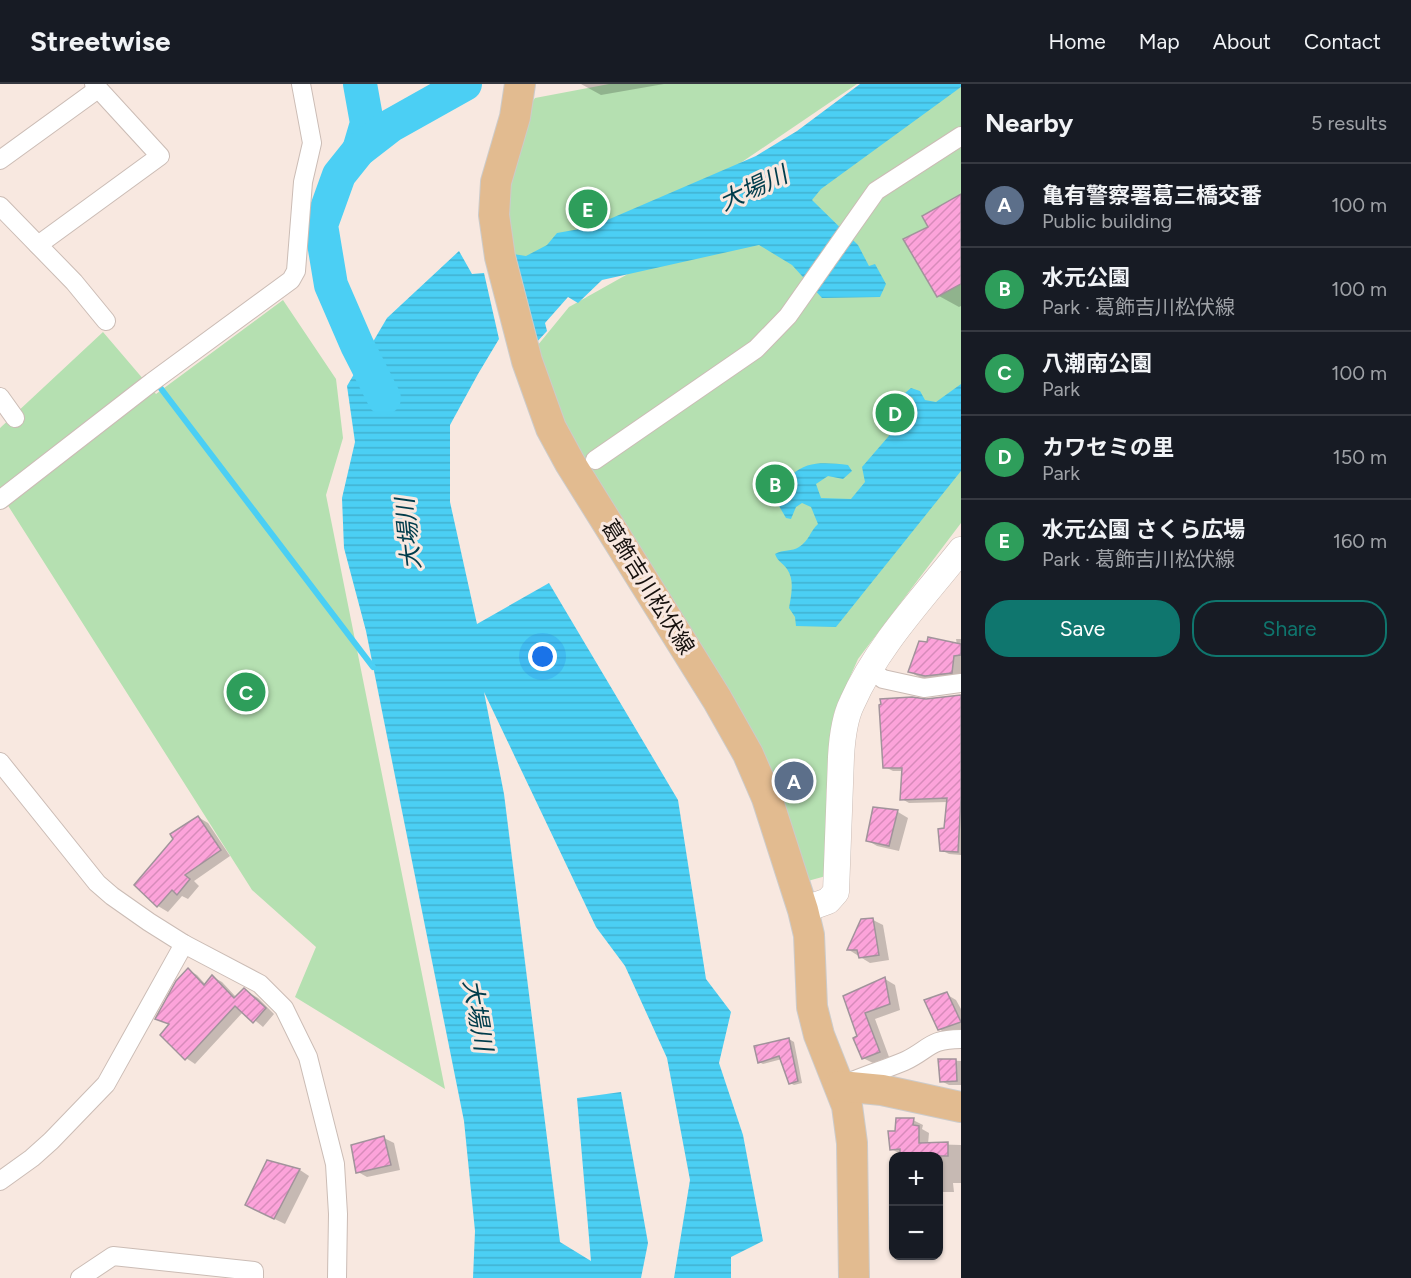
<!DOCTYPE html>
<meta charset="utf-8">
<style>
:root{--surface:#171b24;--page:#242831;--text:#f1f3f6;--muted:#9ea1a6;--line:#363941;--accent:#0f766e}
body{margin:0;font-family:Figtree,"Noto Sans JP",sans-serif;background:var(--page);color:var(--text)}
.controls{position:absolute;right:18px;bottom:18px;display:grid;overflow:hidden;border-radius:12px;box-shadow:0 2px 4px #0004}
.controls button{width:54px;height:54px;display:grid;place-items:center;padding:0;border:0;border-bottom:2px solid var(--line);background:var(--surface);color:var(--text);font:30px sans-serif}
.you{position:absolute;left:543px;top:573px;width:21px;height:21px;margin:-15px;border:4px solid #fff;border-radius:50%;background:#1a73e8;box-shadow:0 0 0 9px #1a73e833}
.badge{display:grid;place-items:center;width:39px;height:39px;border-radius:50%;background:var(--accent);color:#fff;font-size:20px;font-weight:700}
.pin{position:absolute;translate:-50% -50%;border:3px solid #fff;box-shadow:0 2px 6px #0006}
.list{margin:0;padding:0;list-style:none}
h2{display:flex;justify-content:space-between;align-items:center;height:78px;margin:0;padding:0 24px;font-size:26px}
h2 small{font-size:20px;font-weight:400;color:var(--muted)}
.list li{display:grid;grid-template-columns:39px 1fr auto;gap:18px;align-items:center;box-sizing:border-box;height:84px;padding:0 24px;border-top:2px solid var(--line)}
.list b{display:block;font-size:22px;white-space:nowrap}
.list p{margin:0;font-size:20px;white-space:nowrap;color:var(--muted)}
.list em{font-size:20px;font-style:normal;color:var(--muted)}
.actions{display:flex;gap:12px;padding:18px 24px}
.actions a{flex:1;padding:14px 0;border:2px solid var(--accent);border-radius:24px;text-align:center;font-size:21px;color:var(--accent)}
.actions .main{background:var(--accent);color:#fff}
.map{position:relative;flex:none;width:961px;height:1194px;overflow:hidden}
header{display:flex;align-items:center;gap:36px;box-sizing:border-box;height:84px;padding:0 30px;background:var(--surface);border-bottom:2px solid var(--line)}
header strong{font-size:28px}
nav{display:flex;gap:33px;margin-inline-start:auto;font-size:21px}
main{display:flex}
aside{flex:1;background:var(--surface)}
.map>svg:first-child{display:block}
.park{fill:#b5e0b1}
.water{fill:url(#water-rules)}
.shadow{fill:#0003}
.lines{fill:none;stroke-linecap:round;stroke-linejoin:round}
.stream{stroke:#4bcff4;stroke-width:6}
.river{stroke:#4bcff4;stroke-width:34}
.building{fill:url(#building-hatch);stroke:#a1939b;stroke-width:1.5}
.street-casing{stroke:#cbbcb5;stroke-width:20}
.secondary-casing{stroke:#cbbcb5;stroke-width:27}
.primary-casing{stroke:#cccbca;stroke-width:32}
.street{stroke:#fff;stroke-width:18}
.secondary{stroke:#fff;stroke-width:26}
.primary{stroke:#e2bb90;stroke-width:30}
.labels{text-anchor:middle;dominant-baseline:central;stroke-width:6;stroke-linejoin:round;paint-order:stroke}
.street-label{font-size:22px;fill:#16110e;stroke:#f8e8e0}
.water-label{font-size:24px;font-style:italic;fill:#003c4b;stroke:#f8e8e0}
</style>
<header>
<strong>Streetwise</strong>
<nav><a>Home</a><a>Map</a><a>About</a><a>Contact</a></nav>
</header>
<main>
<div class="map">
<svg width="961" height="1194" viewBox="0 0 961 1194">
<defs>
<pattern id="water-rules" width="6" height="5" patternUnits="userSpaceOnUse" patternTransform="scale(1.5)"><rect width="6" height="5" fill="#4bcff4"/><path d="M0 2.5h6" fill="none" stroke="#41b1d0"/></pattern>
<pattern id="building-hatch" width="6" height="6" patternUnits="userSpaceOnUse" patternTransform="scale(1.5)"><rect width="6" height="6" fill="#fca3da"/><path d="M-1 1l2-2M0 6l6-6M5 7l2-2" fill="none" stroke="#d78bba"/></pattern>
</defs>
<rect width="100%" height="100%" fill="#f8e8e0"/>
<g class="park">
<polygon points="609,0 857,0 521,228 501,154 522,33 535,14"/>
<polygon points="961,3 961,439 858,575 834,629 826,714 826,792 804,798 566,360 533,267 569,223"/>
<polygon points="283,216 336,295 343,354 326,411 445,1005 295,913 316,863 252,806 0,409 0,344 103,248 156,310"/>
</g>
<g class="water">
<polygon points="860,0 961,0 961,3 821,105 812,116 858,161 869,182 875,180 886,200 880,213 822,214 792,181 759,161 602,196 578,219 568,213 545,239 547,247 535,260 513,170 526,172 547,161 557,149 591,143 756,72 797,47"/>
<polygon points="459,167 472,190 484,189 499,255 478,290 450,341 450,418 477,540 549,499 678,716 706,895 731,928 719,979 743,1051 763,1157 731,1173 731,1194 674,1194 690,1096 667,974 625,882 596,843 484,608 504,710 560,1158 591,1177 577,1014 621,1008 648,1159 641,1194 473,1194 475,1147 464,1037 366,547 344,464 342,414 355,358 347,302 387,234"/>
<path d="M961,300V387L836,543L796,542L795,533L789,524C791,512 795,496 787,485C783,479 778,478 775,470C783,465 792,468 799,463C809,457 810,447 818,440L811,423L802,419L796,423L791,435L786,434L775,415C777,409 780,408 784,404C787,400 788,395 792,391C807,376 828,379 848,381L852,387L843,395L828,392L816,400L821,414L851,415L865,398L862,383L894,346L915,325L913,314L905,309L911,304L920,307L925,316L936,318Z"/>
</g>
<g class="shadow">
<polygon points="581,0 664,0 601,11"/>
<polygon points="961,111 961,222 959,223 939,212 930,143"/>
<polygon points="956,555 961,555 961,600 928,598 910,588 957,561"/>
<polygon points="961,612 961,771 949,770 941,766 946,746 948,718 909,719 902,715 903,687 893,687 885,683 925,617"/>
<polygon points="800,686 804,689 810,700 797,707 793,705"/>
<polygon points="874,724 898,728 908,734 899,767 877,762 867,756"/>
<polygon points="198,733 208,739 230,772 194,797 199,802 188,815 182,812 168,828 158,822 136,800"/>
<polygon points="873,836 883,841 889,876 870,879 849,866"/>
<polygon points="188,886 197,891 206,901 213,893 222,898 236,913 244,906 258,914 274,930 263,943 244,927 195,980 186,974 171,941 157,934"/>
<polygon points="885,895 895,901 900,926 875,935 889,973 873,979 863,974 859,953 844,913"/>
<polygon points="946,910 956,916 961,925 961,947 949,951 939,945"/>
<polygon points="789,955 794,958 802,999 794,1001 790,999 782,975 763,980 759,978"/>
<polygon points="940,976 961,977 961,1001 949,1001 941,997"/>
<polygon points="913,1036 923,1041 922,1045 929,1049 928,1060 961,1061 961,1099 953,1099 954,1108 938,1108 938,1072 923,1072 922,1070 901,1070 891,1065 896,1049"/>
<polygon points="384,1054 394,1059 400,1086 367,1093 358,1088"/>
<polygon points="268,1078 300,1086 309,1092 285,1140 256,1126"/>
</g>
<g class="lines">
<polyline class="stream" points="159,302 373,583"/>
<g class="river">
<polyline points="359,66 367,39 360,0"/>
<polyline points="384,314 357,261 331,201 321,141 339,91 359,66 390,42 465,0"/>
</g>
</g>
<g class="building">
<polygon points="961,110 961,200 937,213 903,155 928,143 922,132"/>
<polygon points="928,553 961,560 961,571 954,572 952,589 925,592 908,588 919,557 927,558"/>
<polygon points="961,611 961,714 958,768 940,767 938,745 944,744 947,714 900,716 902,684 883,684 879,621 881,620 880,615 912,613 926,615"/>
<polygon points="800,684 807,698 792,706 785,692"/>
<polygon points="873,723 898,726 889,762 866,757"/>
<polygon points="198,732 221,766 185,791 190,795 177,811 172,806 157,823 134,801 173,755 170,750"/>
<polygon points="873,834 879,871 859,874 857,866 847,866 861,835"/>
<polygon points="188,884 204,901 212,891 234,914 244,904 266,924 253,939 235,922 185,976 160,951 169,940 155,935 176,897"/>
<polygon points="885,893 890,920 865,929 880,968 862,975 853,954 857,952 843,912"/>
<polygon points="947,908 961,938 938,946 924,916"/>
<polygon points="789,954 798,997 789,1000 779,972 758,979 754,962"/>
<polygon points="938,975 956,975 957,997 940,998"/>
<polygon points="896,1034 914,1034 913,1041 919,1042 919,1059 948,1058 948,1072 900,1072 900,1065 890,1066 888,1047 895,1047"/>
<polygon points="384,1052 391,1081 356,1089 351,1061"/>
<polygon points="267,1076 300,1085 274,1135 245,1121"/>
</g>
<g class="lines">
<g class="street-casing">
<g id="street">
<polyline points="0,76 98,5"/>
<polyline points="0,122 74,198 106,237"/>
<polyline points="38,161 160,72 94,0"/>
<polyline points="0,313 15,334"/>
<polyline points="595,376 756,265 788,232 876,107 961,52"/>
<polyline points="0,416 152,298 291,196 296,187 303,98 312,59 301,0"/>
<polyline points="869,585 883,595 924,604 961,599"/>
<polyline points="0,678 97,799 112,812 149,838 184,860 260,900 284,924 308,973 335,1080 338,1130 337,1194"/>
<path d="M848,999C866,991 886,985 905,977C930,965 929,955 961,955"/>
<polyline points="0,1097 32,1074 51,1057 106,1000 184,860"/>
<polyline points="80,1194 113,1172 254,1187 254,1194"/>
</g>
</g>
<g class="secondary-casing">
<path id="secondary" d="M803,826L828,817L836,808L841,673C842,655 844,635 852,619C877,562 923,514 961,466"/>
</g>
<g class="primary-casing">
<g id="primary">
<polyline points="520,0 515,33 496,98 494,131 500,173 527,277 551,344 570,379 717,615 748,670 767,714 803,826 809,851 812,923 819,951 847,1022 852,1059 854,1194"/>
<polyline points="840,1002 882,1006 961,1023"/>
</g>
</g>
<use href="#street" class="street"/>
<use href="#secondary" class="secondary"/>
<use href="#primary" class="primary"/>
</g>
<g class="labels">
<g class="street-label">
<text transform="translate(648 503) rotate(58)">葛飾吉川松伏線</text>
</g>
<g class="water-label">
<text transform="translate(753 104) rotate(-25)">大場川</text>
<text transform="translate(408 450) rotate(-96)">大場川</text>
<text transform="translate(478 931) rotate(80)">大場川</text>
</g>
</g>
</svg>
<div class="controls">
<button>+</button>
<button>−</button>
</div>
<div class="you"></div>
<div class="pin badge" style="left:794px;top:697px;background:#5c6f8a">A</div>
<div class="pin badge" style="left:775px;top:400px;background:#2e9e5b">B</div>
<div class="pin badge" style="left:246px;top:608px;background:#2e9e5b">C</div>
<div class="pin badge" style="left:895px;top:329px;background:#2e9e5b">D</div>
<div class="pin badge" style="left:588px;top:125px;background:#2e9e5b">E</div>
</div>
<aside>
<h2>Nearby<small>5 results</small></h2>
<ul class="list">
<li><span class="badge" style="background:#5c6f8a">A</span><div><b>亀有警察署葛三橋交番</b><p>Public building</p></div><em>100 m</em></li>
<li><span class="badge" style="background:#2e9e5b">B</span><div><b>水元公園</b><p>Park · 葛飾吉川松伏線</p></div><em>100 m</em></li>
<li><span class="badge" style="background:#2e9e5b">C</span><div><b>八潮南公園</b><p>Park</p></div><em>100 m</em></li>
<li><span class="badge" style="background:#2e9e5b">D</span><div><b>カワセミの里</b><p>Park</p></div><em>150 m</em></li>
<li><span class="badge" style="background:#2e9e5b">E</span><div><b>水元公園 さくら広場</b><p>Park · 葛飾吉川松伏線</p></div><em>160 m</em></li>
</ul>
<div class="actions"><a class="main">Save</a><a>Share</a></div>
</aside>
</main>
